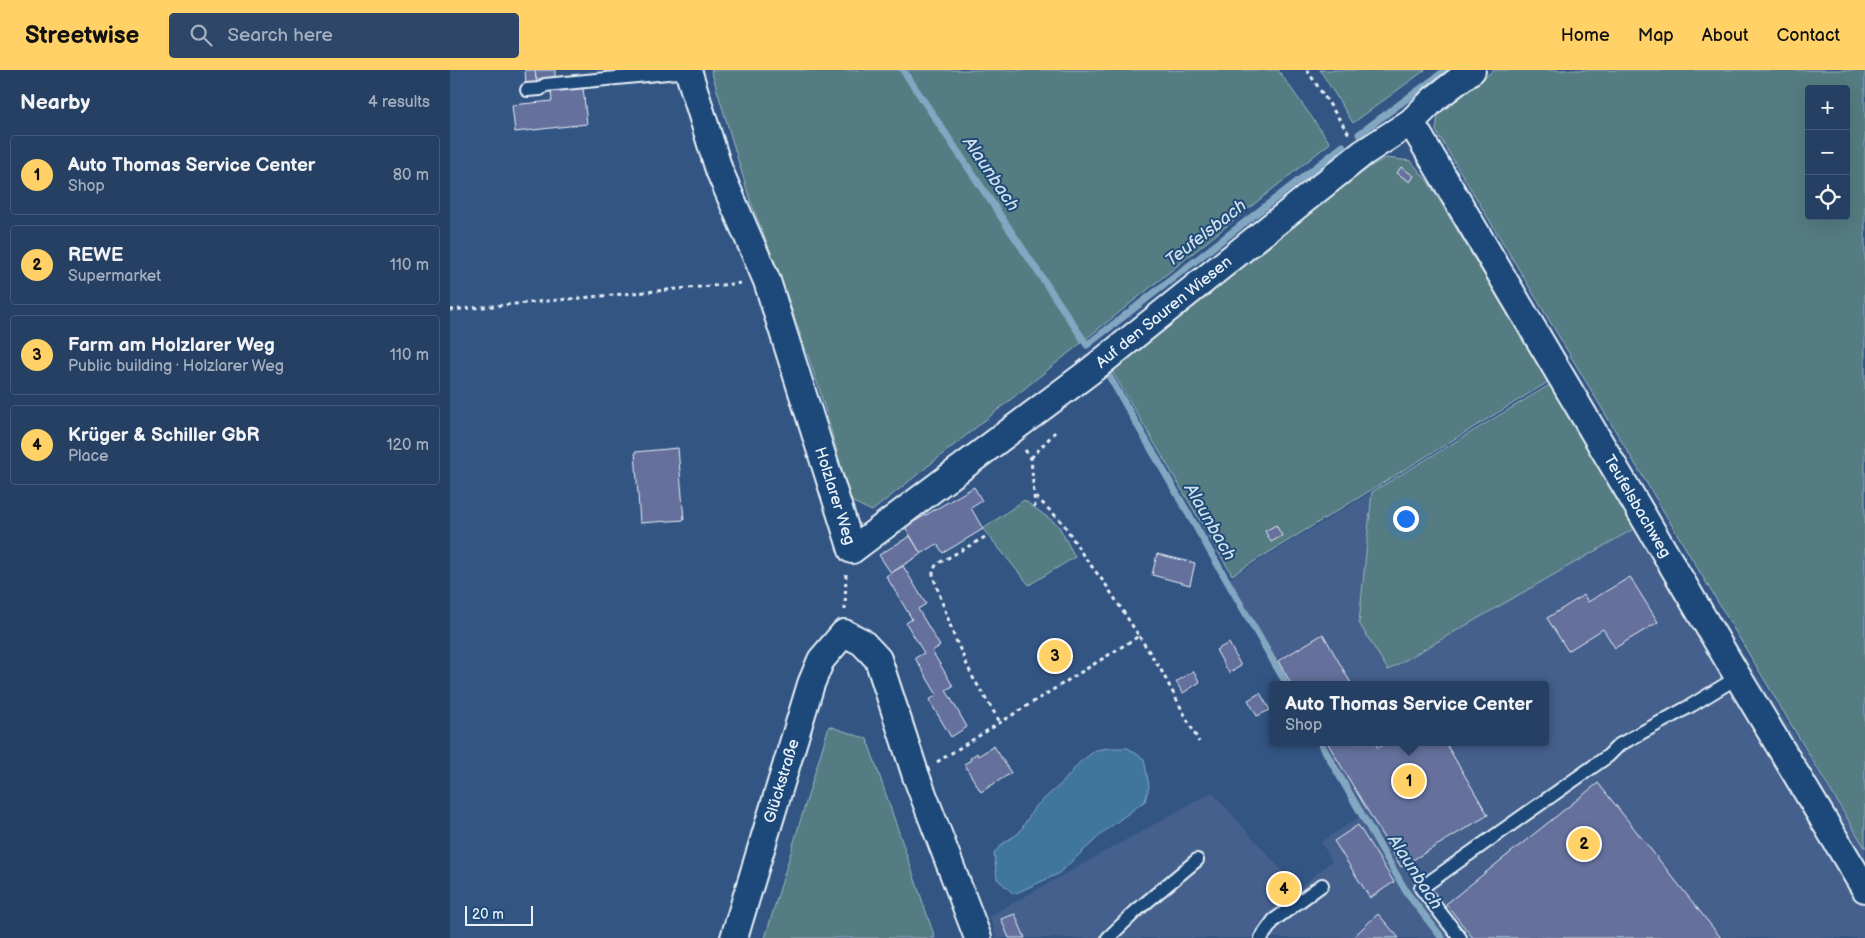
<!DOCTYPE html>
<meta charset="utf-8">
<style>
:root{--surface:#264063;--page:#2e4769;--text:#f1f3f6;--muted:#a4afbe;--line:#425978;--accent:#ffd166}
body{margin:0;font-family:"Balsamiq Sans",sans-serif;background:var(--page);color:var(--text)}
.controls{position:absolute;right:15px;top:15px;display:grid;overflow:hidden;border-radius:5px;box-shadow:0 5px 20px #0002}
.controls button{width:45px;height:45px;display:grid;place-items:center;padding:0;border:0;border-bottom:1px solid var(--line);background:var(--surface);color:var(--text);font:25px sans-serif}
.scale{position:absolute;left:15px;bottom:12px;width:68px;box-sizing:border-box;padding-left:5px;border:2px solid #e8f1f8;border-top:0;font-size:14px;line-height:18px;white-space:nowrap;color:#e8f1f8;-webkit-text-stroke:4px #1f4a7a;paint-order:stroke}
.you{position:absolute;left:955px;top:448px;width:18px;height:18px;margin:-12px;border:4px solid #fff;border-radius:50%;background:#1a73e8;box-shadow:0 0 0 8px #1a73e833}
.badge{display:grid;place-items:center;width:32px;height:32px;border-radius:50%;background:var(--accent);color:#111;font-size:16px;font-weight:700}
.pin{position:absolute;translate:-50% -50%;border:2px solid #fff;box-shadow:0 1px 5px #0006}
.popup{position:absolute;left:819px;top:611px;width:280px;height:65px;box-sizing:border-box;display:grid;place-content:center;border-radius:5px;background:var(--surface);filter:drop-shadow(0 1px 4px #0005);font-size:16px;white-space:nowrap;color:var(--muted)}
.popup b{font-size:19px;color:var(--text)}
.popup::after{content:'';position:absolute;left:50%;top:100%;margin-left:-10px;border:10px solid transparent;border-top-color:var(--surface)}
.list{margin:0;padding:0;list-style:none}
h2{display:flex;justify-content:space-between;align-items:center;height:65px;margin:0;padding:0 20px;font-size:21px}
h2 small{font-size:16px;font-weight:400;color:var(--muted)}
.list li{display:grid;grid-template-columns:32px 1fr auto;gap:15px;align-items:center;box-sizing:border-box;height:80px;margin:0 10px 10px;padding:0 10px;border:1px solid var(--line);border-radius:5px}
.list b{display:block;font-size:19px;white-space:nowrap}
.list p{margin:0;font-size:16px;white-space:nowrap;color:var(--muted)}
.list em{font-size:16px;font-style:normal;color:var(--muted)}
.icon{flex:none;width:28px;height:28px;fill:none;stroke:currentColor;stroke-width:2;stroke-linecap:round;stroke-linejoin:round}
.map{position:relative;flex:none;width:1415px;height:868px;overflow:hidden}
header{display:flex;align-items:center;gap:30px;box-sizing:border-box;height:70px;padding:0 25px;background:var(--accent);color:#111}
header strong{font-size:24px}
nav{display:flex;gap:28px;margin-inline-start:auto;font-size:18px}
.search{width:350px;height:45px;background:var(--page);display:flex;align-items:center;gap:12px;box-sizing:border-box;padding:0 18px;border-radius:5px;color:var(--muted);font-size:19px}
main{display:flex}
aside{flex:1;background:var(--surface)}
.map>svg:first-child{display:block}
.built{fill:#45608d}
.green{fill:#557c82;stroke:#9eb6bd;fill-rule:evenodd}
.water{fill:#40769d;stroke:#83a7c1}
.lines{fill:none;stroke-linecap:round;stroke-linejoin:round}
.stream{stroke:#83a7c1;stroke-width:7}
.building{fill:#65719c;stroke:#e8f1f8}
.lane-casing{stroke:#e8f1f8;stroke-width:16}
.street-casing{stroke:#e8f1f8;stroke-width:30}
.path{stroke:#e8f1f8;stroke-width:3;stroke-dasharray:4 4;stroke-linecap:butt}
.lane{stroke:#1f4a7a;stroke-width:12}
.street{stroke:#1f4a7a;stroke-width:26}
.labels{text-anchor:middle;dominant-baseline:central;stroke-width:4;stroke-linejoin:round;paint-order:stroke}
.street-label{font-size:16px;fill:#e8f1f8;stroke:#1f4a7a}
.water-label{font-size:18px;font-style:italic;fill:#cfdfea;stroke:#1f4a7a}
</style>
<header>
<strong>Streetwise</strong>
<div class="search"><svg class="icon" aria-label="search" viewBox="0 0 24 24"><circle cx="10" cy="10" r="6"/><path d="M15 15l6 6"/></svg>Search here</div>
<nav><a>Home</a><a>Map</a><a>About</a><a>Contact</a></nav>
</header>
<main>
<aside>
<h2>Nearby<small>4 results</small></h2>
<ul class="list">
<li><span class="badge">1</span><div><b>Auto Thomas Service Center</b><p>Shop</p></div><em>80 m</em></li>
<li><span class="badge">2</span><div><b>REWE</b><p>Supermarket</p></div><em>110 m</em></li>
<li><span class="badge">3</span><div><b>Farm am Holzlarer Weg</b><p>Public building · Holzlarer Weg</p></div><em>110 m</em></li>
<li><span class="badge">4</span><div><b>Krüger &amp; Schiller GbR</b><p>Place</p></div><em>120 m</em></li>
</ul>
</aside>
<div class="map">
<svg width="1415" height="868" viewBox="0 0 1415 868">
<rect width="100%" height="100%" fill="#335584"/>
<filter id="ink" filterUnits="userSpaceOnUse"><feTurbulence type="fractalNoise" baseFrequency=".02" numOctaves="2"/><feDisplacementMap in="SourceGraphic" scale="10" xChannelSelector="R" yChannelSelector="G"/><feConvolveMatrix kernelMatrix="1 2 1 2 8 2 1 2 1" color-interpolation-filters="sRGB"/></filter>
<g filter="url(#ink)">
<polygon class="built" points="922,422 909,553 1207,445 1415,778 1415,868 547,868 540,846 762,722 848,819 882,791 871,772 914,744 873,672 1095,672 1095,615 840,615 779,509"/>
<g class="green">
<polygon points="261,0 828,0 880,73 422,441 401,431 369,318 328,200 301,133"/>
<polygon points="870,0 975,0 903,53"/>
<path d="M1044,0H1415V778L986,61L988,43ZM1359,19H1396V146H1359Z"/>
<polygon points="936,88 961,91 979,113 1098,312 782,505 659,296 921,96"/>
<polygon points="1101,314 1185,458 938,600 909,553 922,422"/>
<polygon points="574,430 608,455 625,487 579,515 533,459"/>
<polygon points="379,656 417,669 485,868 315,868"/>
</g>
<polygon class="water" points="659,678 678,678 694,689 699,716 695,731 656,760 608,804 564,824 547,809 544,783 552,774 569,763 584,738 613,712 630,692 646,680"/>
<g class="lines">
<g class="stream">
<polyline points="453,0 637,275 893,76"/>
<polyline points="909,64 996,0"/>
<polyline points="658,304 837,615"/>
<polyline points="870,672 957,823 992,868"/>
</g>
</g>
<g class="building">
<polygon points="75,0 85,0 87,14 76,15"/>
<polygon points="85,0 105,0 105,7 86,9"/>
<polygon points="133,18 137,54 65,62 62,35 102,31 101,21"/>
<polygon points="951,97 964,106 960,112 947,103"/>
<polygon points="228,378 234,450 190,453 185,382"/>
<polygon points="524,417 532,431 521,438 533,459 493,483 487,474 471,484 455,457"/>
<polygon points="826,455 832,466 821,472 815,461"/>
<polygon points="460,466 471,484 441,503 429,485"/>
<polygon points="707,484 745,493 740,515 702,505"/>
<polygon points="453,496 476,534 468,539 490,576 482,581 503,616 496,620 517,657 501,667 479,630 487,625 465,588 474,583 456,553 462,549 436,506"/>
<polygon points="1180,507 1208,552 1165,578 1153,559 1118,581 1097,548 1134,525 1138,532"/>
<polygon points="873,564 902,615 842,615 828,591"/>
<polygon points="779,573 791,596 779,603 766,580"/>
<polygon points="743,601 750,612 733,623 726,612"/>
<polygon points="810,623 820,640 807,646 798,630"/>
<polygon points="877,672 925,672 928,678 937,672 995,672 1038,745 951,797"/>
<polygon points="544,676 561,703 531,722 514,694 521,690 520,688 527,683 528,686"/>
<polygon points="1148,713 1271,868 1023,868 996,834"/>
<polygon points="908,755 944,812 920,828 884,771"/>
<polygon points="837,808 846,815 832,831 823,823"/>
<polygon points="565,844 575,868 559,868 551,849"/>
<polygon points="928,844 949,868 902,868"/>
</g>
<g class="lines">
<g class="lane-casing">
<g id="lane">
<polyline points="77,20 90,19 95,15 238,1"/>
<polyline points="658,868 686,841 747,790"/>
<polyline points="811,868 824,850 872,815"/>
<polyline points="1010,868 971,818 1158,686 1169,675 1242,635 1288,607"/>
</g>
</g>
<g class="street-casing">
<g id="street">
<path id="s1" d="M238,0L269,100L317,211L402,480L639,302L913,83L961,52L984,29L1022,0"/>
<path id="s2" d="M961,52L1288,607L1415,819"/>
<path id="s3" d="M284,868L361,614L371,590L394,563L412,572L428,589L466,706L528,868"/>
</g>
</g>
<g class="path">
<polyline points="857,0 899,64"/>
<polyline points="0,240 293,213"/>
<polyline points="575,380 581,388 585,437"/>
<polyline points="581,388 605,362"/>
<polyline points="535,467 487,494 483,500 483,506 504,566 522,606 550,652"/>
<polyline points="395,540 396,502"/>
<polyline points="689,566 711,600 749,672"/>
<polyline points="487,692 689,566 656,515 633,485 613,453 585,426"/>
</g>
<use href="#lane" class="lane"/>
<use href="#street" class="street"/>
</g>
</g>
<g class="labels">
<g class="street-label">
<text stroke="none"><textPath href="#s1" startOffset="900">Auf den Sauren Wiesen</textPath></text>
<text stroke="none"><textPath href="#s1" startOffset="451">Holzlarer Weg</textPath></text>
<text stroke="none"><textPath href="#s2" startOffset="446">Teufelsbachweg</textPath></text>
<text stroke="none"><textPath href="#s3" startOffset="164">Glückstraße</textPath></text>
</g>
<g class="water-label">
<text transform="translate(541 104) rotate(56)">Alaunbach</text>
<text transform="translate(756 163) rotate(-38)">Teufelsbach</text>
<text transform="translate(760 452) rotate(60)">Alaunbach</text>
<text transform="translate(965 802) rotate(57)">Alaunbach</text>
</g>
</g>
</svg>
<div class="controls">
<button>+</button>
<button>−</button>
<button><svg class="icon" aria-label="locate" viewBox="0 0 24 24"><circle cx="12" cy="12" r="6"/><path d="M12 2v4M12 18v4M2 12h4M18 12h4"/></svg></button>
</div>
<div class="scale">20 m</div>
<div class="you"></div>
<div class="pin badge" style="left:959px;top:711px">1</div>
<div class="popup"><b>Auto Thomas Service Center</b>Shop</div>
<div class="pin badge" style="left:1134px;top:774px">2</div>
<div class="pin badge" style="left:605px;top:586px">3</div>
<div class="pin badge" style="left:834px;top:819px">4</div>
</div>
</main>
